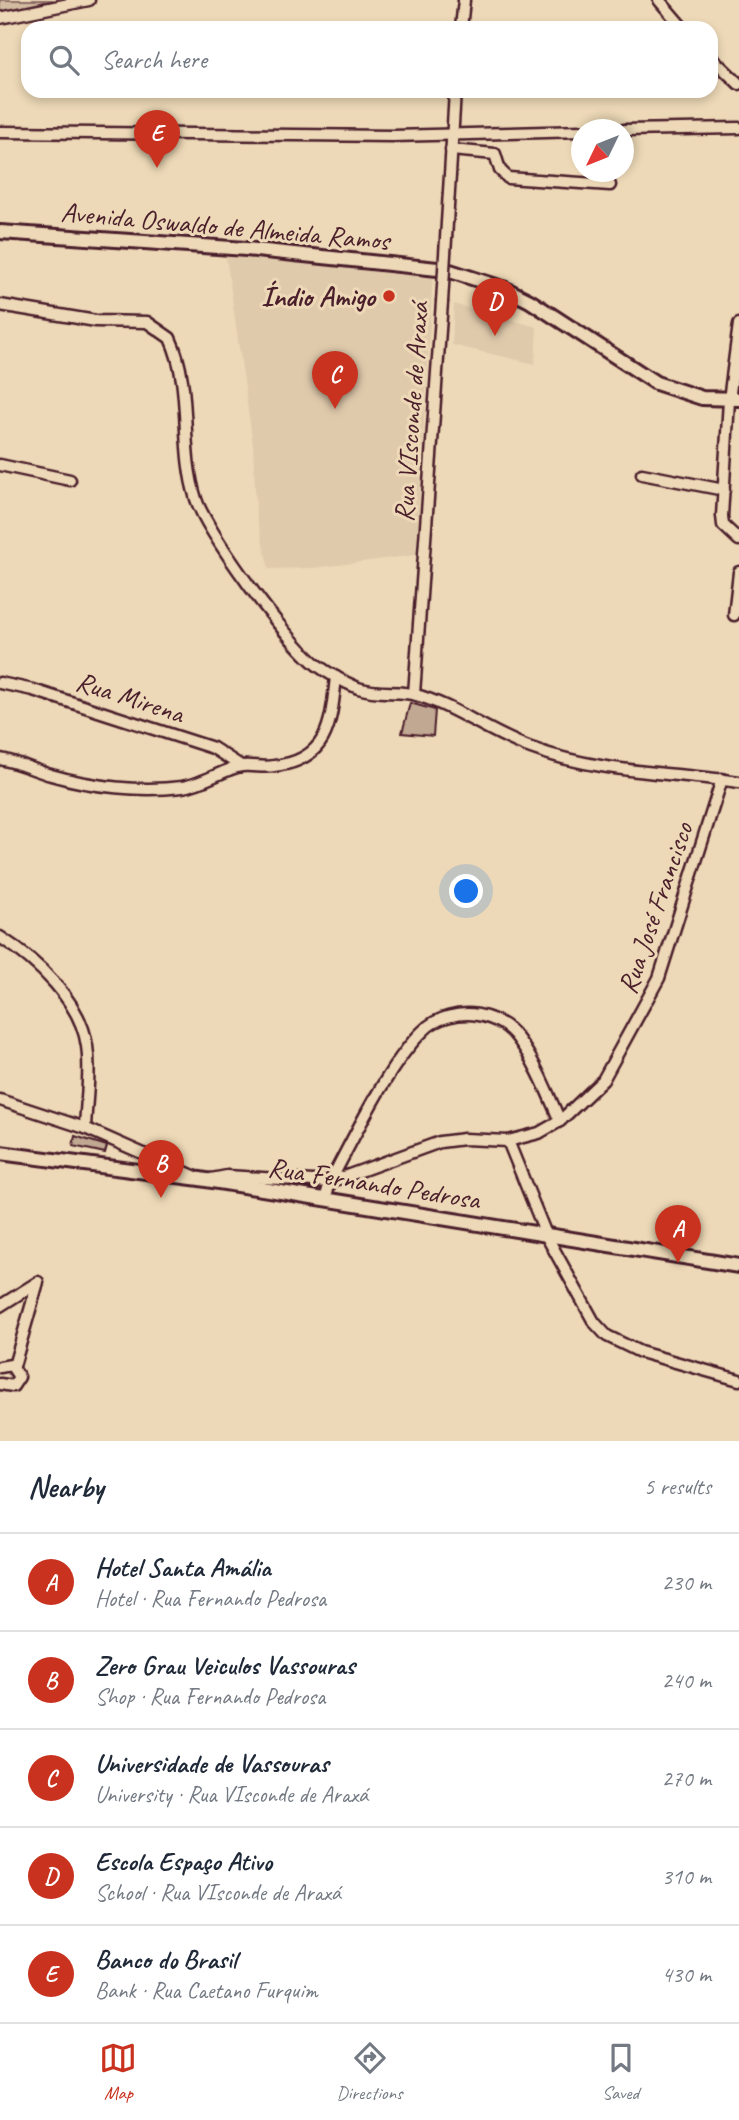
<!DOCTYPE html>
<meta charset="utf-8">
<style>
:root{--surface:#fff;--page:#f2f2f3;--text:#1f2937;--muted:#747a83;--line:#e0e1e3;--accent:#c8321e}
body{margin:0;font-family:Caveat,sans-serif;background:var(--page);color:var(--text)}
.compass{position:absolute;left:571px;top:119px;width:63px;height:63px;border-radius:50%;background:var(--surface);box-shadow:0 4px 10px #0003;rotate:227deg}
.you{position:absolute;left:467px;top:892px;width:24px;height:24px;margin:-18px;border:5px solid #fff;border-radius:50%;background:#1a73e8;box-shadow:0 0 0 10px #1a73e833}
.badge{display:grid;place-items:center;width:46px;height:46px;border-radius:50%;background:var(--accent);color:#fff;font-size:23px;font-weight:700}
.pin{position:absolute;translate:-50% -58px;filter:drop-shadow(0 2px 4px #0008)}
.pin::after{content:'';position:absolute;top:37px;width:24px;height:21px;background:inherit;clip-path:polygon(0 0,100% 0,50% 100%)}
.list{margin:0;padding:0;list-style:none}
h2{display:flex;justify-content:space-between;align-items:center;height:91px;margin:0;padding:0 28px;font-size:30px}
h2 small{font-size:23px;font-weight:400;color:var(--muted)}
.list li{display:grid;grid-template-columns:46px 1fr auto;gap:21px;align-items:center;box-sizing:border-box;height:98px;padding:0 28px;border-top:2px solid var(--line)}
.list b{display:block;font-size:26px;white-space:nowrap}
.list p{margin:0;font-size:23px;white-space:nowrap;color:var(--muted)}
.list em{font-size:23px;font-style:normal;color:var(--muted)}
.icon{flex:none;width:38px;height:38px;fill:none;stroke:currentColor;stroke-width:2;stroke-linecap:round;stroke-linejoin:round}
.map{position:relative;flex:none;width:739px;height:1441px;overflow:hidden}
.search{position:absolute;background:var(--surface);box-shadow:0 4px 10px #0003;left:21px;right:21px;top:21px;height:77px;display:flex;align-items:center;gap:18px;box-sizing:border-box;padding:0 24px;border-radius:21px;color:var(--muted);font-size:26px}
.sheet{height:581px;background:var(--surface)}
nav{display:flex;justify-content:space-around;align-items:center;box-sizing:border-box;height:98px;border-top:2px solid var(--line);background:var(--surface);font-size:19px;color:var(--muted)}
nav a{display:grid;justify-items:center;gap:4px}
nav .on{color:var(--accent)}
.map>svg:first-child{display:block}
.built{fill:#e0caac}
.green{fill:#d2bba0;stroke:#8e6d66;stroke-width:2}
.building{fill:#c1a892;stroke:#4a1f2b;stroke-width:2}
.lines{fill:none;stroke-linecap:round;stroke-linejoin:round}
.minor-casing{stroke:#4a1f2b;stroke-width:15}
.tertiary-casing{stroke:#4a1f2b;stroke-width:18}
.minor{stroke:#edd9b7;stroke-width:10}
.tertiary{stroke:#edd9b7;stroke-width:12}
.minor-bridge-casing{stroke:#4a1f2b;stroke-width:15;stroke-linecap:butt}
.minor-bridge{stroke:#edd9b7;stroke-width:10}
.poi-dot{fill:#c8321e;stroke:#edd9b7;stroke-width:2.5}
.labels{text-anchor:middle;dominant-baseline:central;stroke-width:6;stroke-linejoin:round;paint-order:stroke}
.street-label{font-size:28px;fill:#4a1f2b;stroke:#edd9b7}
.poi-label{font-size:28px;font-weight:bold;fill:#4a1f2b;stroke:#edd9b7;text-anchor:end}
</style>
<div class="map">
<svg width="739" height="1441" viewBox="0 0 739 1441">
<rect width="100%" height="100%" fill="#edd9b7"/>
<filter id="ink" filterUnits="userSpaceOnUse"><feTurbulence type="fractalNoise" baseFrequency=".0143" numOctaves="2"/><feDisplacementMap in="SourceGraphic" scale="14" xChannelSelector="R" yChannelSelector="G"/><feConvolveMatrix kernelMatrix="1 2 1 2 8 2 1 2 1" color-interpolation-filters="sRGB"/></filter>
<g filter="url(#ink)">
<g class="built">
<polygon points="226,257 350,265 433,275 416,555 314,568 269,569 256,515 253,445"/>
<polygon points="454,304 537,327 535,364 452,345"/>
</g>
<polygon class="green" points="0,0 53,0 0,12"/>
<g class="building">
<polygon points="410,703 435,710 433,736 402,733"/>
<polygon points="75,1136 107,1146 105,1153 73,1146"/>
</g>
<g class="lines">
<g class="minor-casing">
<g id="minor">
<polyline points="659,0 683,28"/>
<polyline points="0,18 89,0"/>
<polyline points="461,28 464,0"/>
<polyline points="711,57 739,84"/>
<polyline points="624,130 739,128"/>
<polyline points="0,132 393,136 582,131"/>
<polyline points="451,150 495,154 500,170 508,178 610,185"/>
<polyline points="450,175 455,91"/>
<path d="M0,305L96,321L147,322L170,338C193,387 179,447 196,499C207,533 288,643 317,665C329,674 344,682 358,688C379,695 398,690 416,695C453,705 493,735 531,748C598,773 669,772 739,782"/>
<polyline points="739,324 729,400 722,516 723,525 739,540"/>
<polyline points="0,465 70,480"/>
<polyline points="642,474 724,490"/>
<polyline points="734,615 739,572"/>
<polyline points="0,683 33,690 213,748 241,766"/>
<polyline points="414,694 442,302"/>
<path d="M0,759C18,762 33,770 51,775C92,787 140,792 182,787C204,784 226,768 242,766C253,765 264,768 274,766C329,760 331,723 336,677"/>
<path d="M0,937C36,960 81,1001 87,1046C91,1072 86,1102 85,1128"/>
<polyline points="0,1100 85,1128 194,1176"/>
<polyline points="508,1141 547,1237 594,1322 607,1336 640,1352 739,1380"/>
<polyline points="211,1179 227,1176 330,1182 440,1142 464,1139 508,1141 539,1133 560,1121 603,1080 659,978 722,779"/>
<path d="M325,1200L330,1182C353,1139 389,1063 423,1031C436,1017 460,1012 478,1015C494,1018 509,1026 518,1039C536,1063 548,1094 560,1121"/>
<polyline points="0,1306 38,1282 14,1366"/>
<polyline points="0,1367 11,1365 19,1377 13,1386 0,1384"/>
</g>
</g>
<g class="tertiary-casing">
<g id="tertiary">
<polyline points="0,232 246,249 447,270 506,289 530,301 656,383 702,398 739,399"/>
<polyline points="0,1153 200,1179 739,1266"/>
</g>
</g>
<use href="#minor" class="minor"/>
<use href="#tertiary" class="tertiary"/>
<g class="minor-bridge-casing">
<polyline id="minor-bridge" points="442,302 450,175"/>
</g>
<use href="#minor-bridge" class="minor-bridge"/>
</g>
</g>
<circle class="poi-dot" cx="389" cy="296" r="7"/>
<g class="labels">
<g class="street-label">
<text transform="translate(225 226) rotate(5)">Avenida Oswaldo de Almeida Ramos</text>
<text transform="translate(411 412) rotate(-86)">Rua VIsconde de Araxá</text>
<text transform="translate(130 697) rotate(18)">Rua Mirena</text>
<text transform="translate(655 908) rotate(-71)">Rua José Francisco</text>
<text transform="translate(374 1183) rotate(9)">Rua Fernando Pedrosa</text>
</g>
<g class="poi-label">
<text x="375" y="296">Índio Amigo</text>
</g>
</g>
</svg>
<svg class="compass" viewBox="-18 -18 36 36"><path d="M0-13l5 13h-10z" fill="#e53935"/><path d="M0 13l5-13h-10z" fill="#747a83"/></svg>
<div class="you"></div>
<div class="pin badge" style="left:678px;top:1263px">A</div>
<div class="pin badge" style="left:161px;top:1198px">B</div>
<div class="pin badge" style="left:335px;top:409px">C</div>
<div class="pin badge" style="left:495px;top:336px">D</div>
<div class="pin badge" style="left:157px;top:168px">E</div>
<div class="search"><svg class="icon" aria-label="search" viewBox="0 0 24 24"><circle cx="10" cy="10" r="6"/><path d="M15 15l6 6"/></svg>Search here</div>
</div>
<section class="sheet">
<h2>Nearby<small>5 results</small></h2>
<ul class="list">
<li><span class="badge">A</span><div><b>Hotel Santa Amália</b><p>Hotel · Rua Fernando Pedrosa</p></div><em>230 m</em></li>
<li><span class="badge">B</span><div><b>Zero Grau Veiculos Vassouras</b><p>Shop · Rua Fernando Pedrosa</p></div><em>240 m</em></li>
<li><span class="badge">C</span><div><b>Universidade de Vassouras</b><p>University · Rua VIsconde de Araxá</p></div><em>270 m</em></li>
<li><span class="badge">D</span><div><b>Escola Espaço Ativo</b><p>School · Rua VIsconde de Araxá</p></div><em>310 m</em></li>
<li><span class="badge">E</span><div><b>Banco do Brasil</b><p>Bank · Rua Caetano Furquim</p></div><em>430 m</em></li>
</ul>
</section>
<nav>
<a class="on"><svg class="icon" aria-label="map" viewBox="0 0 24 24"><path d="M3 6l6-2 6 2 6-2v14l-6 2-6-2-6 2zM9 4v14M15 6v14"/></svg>Map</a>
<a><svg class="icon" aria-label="directions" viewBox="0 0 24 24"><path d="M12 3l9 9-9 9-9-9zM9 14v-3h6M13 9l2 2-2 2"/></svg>Directions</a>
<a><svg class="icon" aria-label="saved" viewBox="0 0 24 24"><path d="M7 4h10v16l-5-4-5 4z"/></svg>Saved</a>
</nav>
